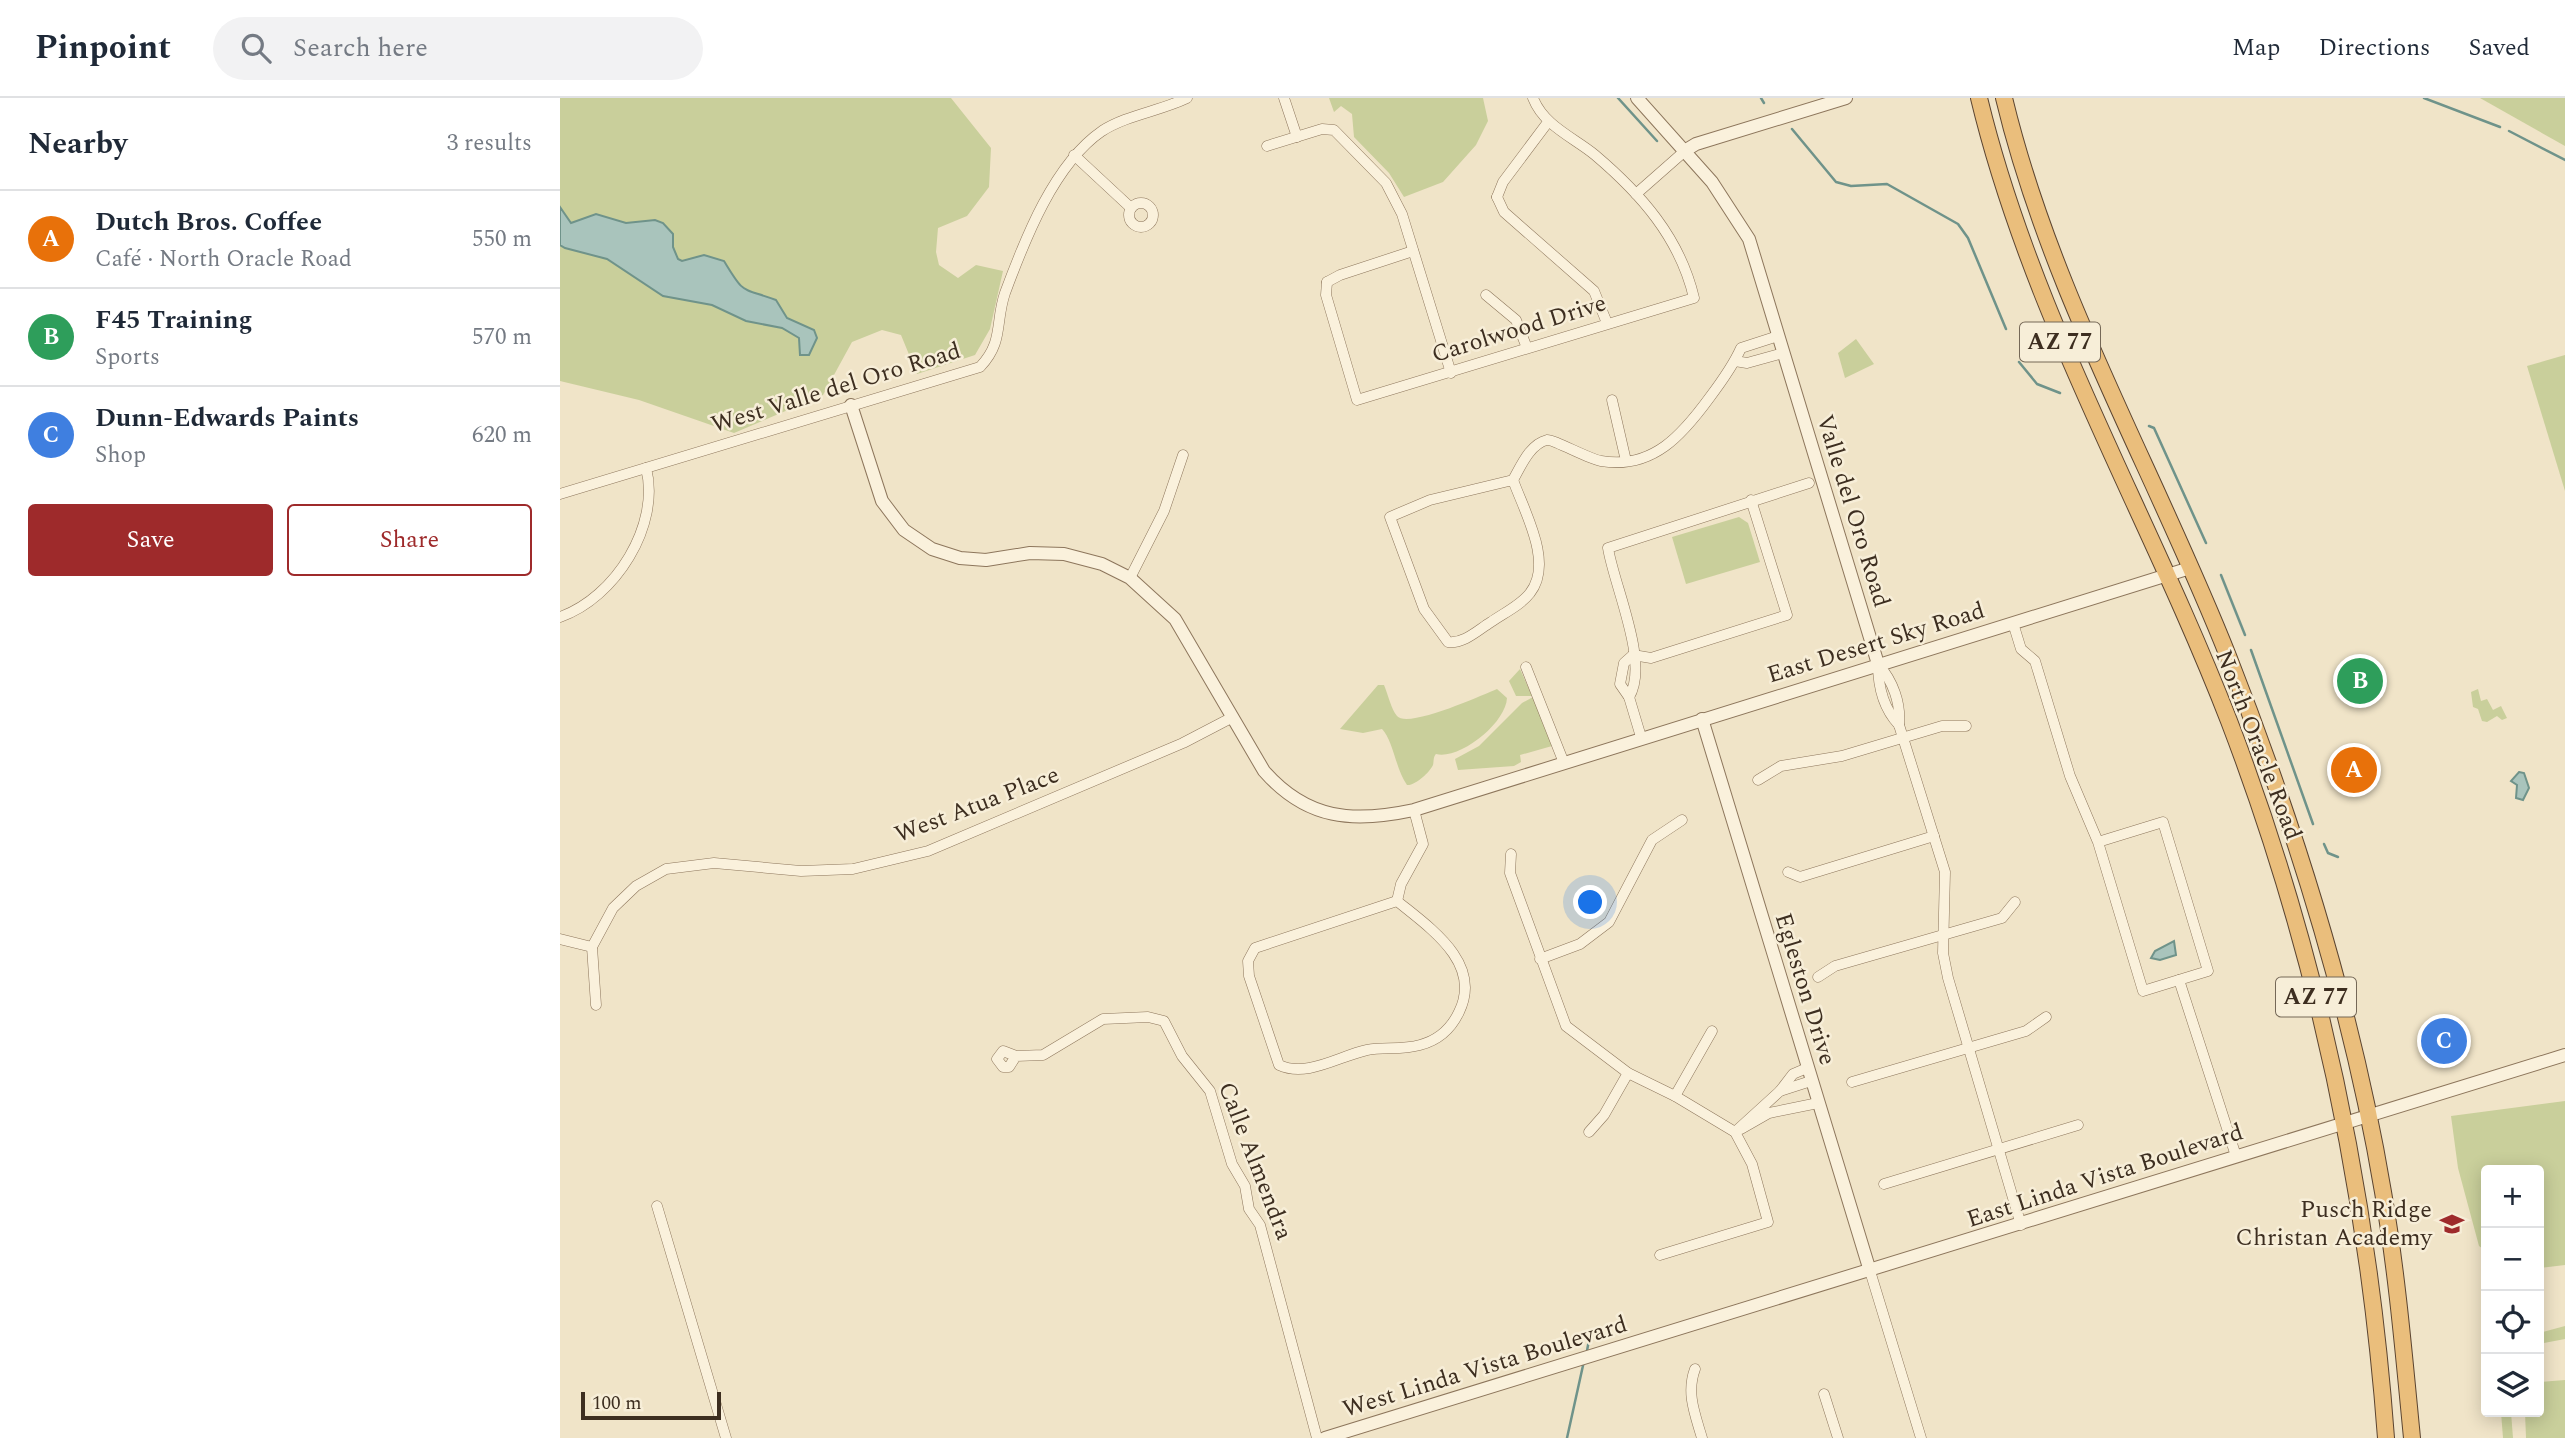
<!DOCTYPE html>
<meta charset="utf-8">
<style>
:root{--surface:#fff;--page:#f2f2f3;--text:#1f2937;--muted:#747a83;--line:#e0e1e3;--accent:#9e2a2b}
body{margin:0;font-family:Spectral,serif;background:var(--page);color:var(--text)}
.controls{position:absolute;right:21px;bottom:21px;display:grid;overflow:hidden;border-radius:7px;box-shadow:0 4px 18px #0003}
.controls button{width:63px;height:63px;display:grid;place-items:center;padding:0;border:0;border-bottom:2px solid var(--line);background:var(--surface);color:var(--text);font:35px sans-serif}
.scale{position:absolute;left:21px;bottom:18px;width:140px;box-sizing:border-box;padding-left:7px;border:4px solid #3d2e20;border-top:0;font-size:19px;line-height:24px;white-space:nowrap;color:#3d2e20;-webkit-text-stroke:5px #f7eed8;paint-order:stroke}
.you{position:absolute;left:1031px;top:805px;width:24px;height:24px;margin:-18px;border:5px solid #fff;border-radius:50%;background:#1a73e8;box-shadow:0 0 0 10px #1a73e833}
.badge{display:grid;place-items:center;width:46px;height:46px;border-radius:50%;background:var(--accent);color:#fff;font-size:23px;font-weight:700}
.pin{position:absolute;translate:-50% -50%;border:4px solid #fff;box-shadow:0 2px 7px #0006}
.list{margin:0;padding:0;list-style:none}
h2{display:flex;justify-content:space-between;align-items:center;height:91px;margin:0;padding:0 28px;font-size:30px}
h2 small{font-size:23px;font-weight:400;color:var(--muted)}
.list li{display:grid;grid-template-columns:46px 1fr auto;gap:21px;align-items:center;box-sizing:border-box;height:98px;padding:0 28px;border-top:2px solid var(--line)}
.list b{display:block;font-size:26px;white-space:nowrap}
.list p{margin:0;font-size:23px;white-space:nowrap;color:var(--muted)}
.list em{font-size:23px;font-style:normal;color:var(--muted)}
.actions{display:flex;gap:14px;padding:21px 28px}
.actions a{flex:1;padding:16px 0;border:2px solid var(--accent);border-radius:7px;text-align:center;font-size:24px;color:var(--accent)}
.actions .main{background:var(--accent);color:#fff}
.icon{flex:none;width:38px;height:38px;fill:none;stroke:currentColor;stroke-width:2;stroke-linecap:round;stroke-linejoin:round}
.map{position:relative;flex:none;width:2005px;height:1340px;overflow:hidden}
header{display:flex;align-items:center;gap:42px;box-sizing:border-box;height:98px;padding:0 35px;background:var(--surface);border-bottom:2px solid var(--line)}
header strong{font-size:33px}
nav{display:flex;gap:38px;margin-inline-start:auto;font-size:24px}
.search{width:490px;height:63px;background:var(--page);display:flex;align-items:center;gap:18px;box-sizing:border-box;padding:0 24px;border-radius:38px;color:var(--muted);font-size:26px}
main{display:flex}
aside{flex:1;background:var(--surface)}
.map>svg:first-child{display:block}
.green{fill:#c9cf9b}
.water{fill:#a9c4bc;stroke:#6f938a;stroke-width:2}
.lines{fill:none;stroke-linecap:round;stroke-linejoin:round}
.stream{stroke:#6f938a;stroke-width:2.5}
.minor-casing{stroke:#8d765c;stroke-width:11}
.tertiary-casing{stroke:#8d765c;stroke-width:14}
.trunk-casing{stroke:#5b4430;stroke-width:18}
.minor{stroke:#faf1dc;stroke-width:10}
.tertiary{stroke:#faf1dc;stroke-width:12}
.trunk{stroke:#eabe7c;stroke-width:16}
.labels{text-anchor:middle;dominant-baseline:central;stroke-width:5;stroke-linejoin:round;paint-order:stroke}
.shield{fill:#f7eed8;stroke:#756857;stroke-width:2}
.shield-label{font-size:23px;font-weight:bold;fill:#3d2e20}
.street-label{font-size:24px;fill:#3d2e20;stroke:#f7eed8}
.poi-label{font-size:24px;fill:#3d2e20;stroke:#f7eed8;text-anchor:end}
</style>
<header>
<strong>Pinpoint</strong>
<div class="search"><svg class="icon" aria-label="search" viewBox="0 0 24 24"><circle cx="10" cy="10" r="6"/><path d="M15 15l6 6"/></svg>Search here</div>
<nav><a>Map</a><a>Directions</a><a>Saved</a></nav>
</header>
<main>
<aside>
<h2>Nearby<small>3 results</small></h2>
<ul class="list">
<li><span class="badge" style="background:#e8710a">A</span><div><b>Dutch Bros. Coffee</b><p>Café · North Oracle Road</p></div><em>550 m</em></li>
<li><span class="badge" style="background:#2e9e5b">B</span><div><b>F45 Training</b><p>Sports</p></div><em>570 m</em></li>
<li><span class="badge" style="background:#3f7fe0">C</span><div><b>Dunn-Edwards Paints</b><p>Shop</p></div><em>620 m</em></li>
</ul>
<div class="actions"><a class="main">Save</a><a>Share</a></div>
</aside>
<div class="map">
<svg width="2005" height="1340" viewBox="0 0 2005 1340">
<rect width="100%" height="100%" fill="#f0e4c8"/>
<g class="green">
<polygon points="0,0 391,0 431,50 429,89 407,118 378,130 376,154 379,167 398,180 416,167 443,173 430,231 415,257 357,276 341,237 322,232 292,244 263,297 174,335 79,302 0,283"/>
<polygon points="769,0 923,0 928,23 916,47 883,84 844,99 829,75 794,39 792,16 781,8 774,14"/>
<polygon points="1920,0 2005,0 2005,48"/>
<polygon points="1296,241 1314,266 1285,280 1278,255"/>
<polygon points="2005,257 2005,393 1967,268"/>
<polygon points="1179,419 1188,425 1200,464 1126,486 1112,439"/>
<polygon points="960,571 972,598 956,598 949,583"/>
<path d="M818,587H824C828,596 831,611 837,618C848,631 922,597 937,591L947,600C946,625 900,662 876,656C873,659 874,663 873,667C870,674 855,688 847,687C836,672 833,642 822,631L803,635L780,631Z"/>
<polygon points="1918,591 1921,603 1927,601 1933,612 1941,608 1947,620 1942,622 1937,618 1927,624 1922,623 1918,611 1913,609 1911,594"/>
<polygon points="973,599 992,648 960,657 961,664 954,668 898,672 895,661 919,648 962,605"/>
<polygon points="2005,1003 2005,1167 1979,1170 1979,1072 1926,1072 1926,1153 1919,1148 1898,1070 1891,1018"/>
<polygon points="2005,1228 2005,1241 1979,1246 1979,1235"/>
<polygon points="2005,1282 2005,1340 1966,1340 1965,1314 1979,1314 1979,1284"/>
<polygon points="1941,1314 1951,1314 1953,1340 1943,1340"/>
</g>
<g class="water">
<path d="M0,109L11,125L36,116L66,125L95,122L103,125L113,136V149L118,161L122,163L144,157L164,163C185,198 181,189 216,202L227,220L254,232L257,240L249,257H240L239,240L222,230L186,223L152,207L103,198L47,161L5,150L0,147Z"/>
<polygon points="1959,674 1964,675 1969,690 1963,702 1956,700 1957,687 1951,683"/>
<polygon points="1614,843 1616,857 1600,862 1591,860 1595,853"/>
</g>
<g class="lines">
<g class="stream">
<polyline points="1058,0 1097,43"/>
<polyline points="1201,0 1204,5"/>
<polyline points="1864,0 1940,29"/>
<polyline points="1232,31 1276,84 1291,88 1327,86 1398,126 1408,140 1446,231"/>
<polyline points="1949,33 2005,62"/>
<polyline points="1459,264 1477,286 1500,295"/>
<polyline points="1589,328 1594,330 1646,445"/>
<polyline points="1661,477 1685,537"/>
<polyline points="1691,552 1753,726"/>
<polyline points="1764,746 1768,755 1778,759"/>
<polyline points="1027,1253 1030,1236"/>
<polyline points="1007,1340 1024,1263"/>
</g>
<g class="minor-casing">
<g id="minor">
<polyline points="724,0 737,39"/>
<polyline points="707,48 762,31 774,32 826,85 842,116 891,275"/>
<polyline points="514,57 571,110"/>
<polyline points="1076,96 1126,52"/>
<polyline points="937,99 944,114 1034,193 1047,225"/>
<polyline points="937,99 943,84 988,24"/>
<circle cx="581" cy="117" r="12"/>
<path d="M767,184L766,197L797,302L1134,200C1120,140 1081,96 1035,57C1013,39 984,28 973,0"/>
<polyline points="767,184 780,177 853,153"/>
<polyline points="926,197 956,222 967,250"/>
<polyline points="1175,263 1187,265 1223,255"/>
<polyline points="1052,302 1066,363"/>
<path d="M953,382C964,413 994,465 970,495C961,507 944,515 931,524C918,532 904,546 888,544L864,511L830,419L870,402Z"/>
<path d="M953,382C961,368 970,346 987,342C993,341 1029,361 1041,363C1093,372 1123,336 1150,299C1162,283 1173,268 1181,250L1218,238"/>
<path d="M0,396L420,269C444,244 435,224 445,195C465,141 494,66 542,33C567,17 600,13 627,0"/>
<polyline points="570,480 604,413 623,357"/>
<path d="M0,519C55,500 101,427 86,370"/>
<polyline points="1453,525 1461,551 1475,563 1510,678 1538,744 1583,893 1648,873 1603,724 1538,744"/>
<polyline points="1073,557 1091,560 1227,517 1191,402"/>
<polyline points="1073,557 1064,565 1060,586 1069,599 1081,639"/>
<path d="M1318,566C1333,583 1341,605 1339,627L1385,774L1383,855L1388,880L1461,1127"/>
<path d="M1318,566C1318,588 1324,611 1339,627"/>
<polyline points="966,569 1004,665"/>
<path d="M1069,599C1090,565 1054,488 1048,450L1249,385"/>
<polyline points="1198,682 1221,668 1282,658 1382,628 1406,628"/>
<polyline points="951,756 950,775 1006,928 1068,975 1115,998 1175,1034 1192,1066 1208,1124 1100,1157"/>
<polyline points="1228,774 1240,779 1374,738"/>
<path d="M837,803C870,830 923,865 899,914C891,931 879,942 860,947C843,952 824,949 807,952C779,958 747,980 719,967L689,878L688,863L695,850Z"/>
<polyline points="837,803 841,786 863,746 854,712"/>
<polyline points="0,841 32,849"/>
<polyline points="980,861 1020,846 1049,824 1092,742 1122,722"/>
<polyline points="1258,879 1275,868 1442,820 1455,804"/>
<polyline points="1619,882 1676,1058"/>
<polyline points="36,907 32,849 53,810 76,788 106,771 154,765 241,773 293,771 368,753 623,645 671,620"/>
<polyline points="456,958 449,969 443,969 437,961 443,953 456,958 483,957 543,921 588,919 604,923 622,958 650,993 672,1066 685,1088 689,1111 700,1127 757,1340"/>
<polyline points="1292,984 1466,933 1486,919"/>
<polyline points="1220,993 1233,976 1247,970"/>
<polyline points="1115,998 1152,933"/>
<polyline points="1181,1031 1209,1015 1258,1005"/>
<polyline points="1029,1034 1044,1017 1068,975"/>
<polyline points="1175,1034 1220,993 1251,983"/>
<polyline points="1324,1086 1518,1027"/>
<polyline points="97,1108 166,1340"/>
<polyline points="1310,1173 1361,1340"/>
<path d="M1135,1271C1126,1295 1135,1316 1142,1340"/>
<polyline points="1264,1296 1278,1340"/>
</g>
</g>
<g class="tertiary-casing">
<g id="tertiary">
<polyline points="1077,0 1152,84 1189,141 1318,566"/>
<polyline points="1126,52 1136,46 1286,0"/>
<path d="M291,307L322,403L344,432L372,451L400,460L426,462L470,455L504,456L542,466L570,480L615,521L704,673C747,722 793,725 854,712L1630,470"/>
<polyline points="1142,621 1310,1173"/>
<polyline points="765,1340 2005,957"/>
</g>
</g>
<g class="trunk-casing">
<g id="trunk">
<path d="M1419,0C1472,220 1588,414 1669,623C1757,853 1808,1095 1826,1340"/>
<path d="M1444,0C1491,196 1594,371 1668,558C1736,731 1792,909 1823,1094C1837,1175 1844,1258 1852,1340"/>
</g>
</g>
<use href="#minor" class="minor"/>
<use href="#tertiary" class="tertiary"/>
<use href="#trunk" class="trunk"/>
</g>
<defs>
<g id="school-bare" transform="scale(1.89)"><path d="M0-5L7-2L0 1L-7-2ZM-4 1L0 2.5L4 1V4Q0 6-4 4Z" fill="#9e2a2b" stroke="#f7eed8" stroke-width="2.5" paint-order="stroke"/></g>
</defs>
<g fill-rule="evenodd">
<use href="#school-bare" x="1892" y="1126"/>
</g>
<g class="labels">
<g class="shield">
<rect x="1460" y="224.5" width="80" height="39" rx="5"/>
<rect x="1716" y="879.5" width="80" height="39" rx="5"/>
</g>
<g class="shield-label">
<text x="1500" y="244">AZ 77</text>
<text x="1756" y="899">AZ 77</text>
</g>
<g class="street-label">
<text transform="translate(959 231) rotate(-17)">Carolwood Drive</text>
<text transform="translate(276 290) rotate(-17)">West Valle del Oro Road</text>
<text transform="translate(1293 413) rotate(73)">Valle del Oro Road</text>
<text transform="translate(1316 545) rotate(-17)">East Desert Sky Road</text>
<text transform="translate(1698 647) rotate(69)">North Oracle Road</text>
<text transform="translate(417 707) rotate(-21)">West Atua Place</text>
<text transform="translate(1245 891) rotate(73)">Egleston Drive</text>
<text transform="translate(695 1063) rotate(69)">Calle Almendra</text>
<text transform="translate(1545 1078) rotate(-18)">East Linda Vista Boulevard</text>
<text transform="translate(925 1269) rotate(-17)">West Linda Vista Boulevard</text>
</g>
<g class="poi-label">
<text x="1872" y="1112">Pusch Ridge<tspan x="1872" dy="28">Christan Academy</tspan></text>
</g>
</g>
</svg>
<div class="controls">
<button>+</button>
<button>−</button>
<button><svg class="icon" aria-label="locate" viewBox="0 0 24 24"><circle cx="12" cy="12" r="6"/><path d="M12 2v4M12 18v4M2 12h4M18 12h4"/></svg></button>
<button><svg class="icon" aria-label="layers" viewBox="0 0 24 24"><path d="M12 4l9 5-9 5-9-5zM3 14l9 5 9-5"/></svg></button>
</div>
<div class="scale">100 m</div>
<div class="you"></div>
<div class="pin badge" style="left:1794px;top:672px;background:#e8710a">A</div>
<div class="pin badge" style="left:1800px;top:583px;background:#2e9e5b">B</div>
<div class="pin badge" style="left:1884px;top:943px;background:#3f7fe0">C</div>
</div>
</main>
